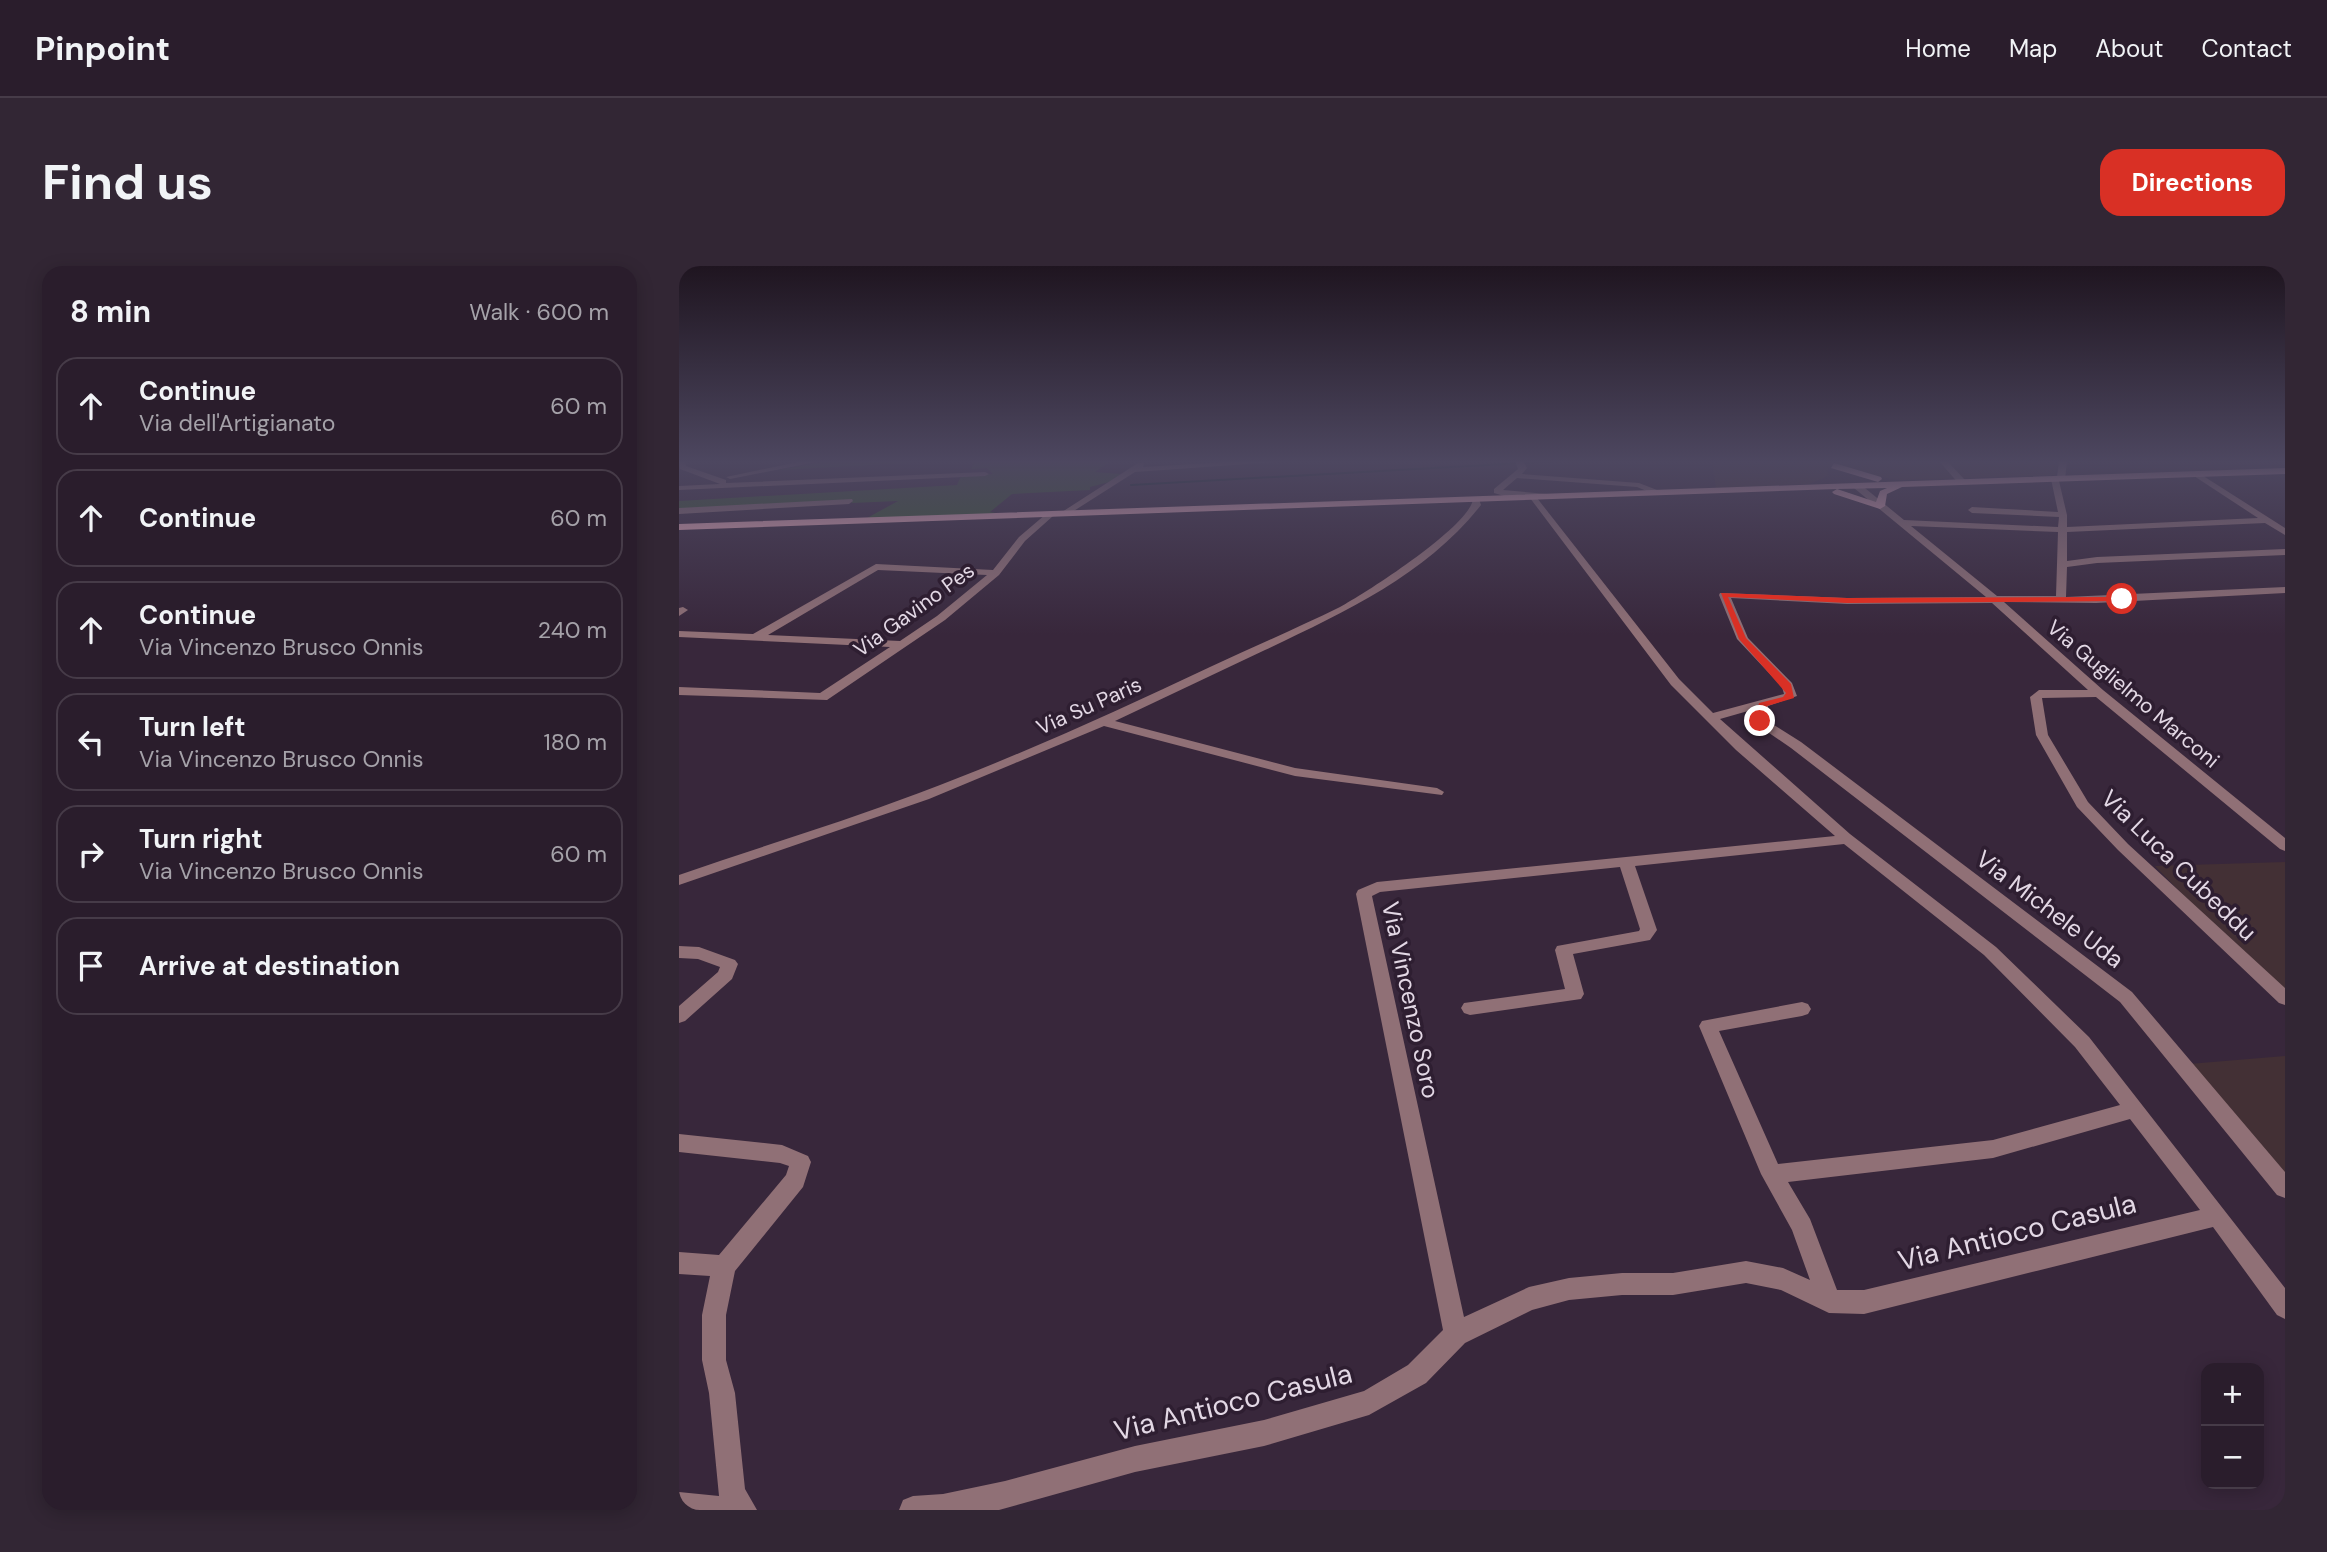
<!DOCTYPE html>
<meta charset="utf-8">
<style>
:root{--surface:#2a1d2c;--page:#322634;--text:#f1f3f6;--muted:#a5a2a9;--line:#463b48;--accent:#d93025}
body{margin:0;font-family:"DM Sans",sans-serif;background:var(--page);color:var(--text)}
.controls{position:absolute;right:21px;bottom:21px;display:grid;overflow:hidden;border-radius:14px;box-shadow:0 4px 18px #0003}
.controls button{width:63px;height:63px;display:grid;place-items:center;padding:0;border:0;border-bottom:2px solid var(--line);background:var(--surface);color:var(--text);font:35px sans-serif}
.stop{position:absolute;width:21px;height:21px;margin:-16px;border:5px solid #d93025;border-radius:50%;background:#fff}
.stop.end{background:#d93025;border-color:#fff;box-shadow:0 2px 7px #0008}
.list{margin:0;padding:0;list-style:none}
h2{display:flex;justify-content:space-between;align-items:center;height:91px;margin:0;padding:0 28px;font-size:30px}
h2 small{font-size:23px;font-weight:400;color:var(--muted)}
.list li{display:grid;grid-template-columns:46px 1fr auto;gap:21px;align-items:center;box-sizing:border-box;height:98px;margin:0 14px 14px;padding:0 14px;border:2px solid var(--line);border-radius:21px}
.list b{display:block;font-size:26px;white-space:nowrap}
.list p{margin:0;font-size:23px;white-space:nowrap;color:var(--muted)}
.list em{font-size:23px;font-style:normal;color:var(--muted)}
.icon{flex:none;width:38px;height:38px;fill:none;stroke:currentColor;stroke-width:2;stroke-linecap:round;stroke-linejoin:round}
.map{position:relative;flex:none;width:1606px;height:1244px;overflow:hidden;border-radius:21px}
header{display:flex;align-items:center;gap:42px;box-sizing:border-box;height:98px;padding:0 35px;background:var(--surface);border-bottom:2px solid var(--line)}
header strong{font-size:33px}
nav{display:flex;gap:38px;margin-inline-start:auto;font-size:24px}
.intro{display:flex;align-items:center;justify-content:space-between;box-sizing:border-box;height:168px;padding:0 42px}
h1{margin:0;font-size:49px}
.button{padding:18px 32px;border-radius:21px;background:var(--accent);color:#fff;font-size:24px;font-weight:700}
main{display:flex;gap:42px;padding:0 42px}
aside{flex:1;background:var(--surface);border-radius:21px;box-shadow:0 4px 18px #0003}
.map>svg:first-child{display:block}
.industrial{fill:#433035}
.green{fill:#37562d}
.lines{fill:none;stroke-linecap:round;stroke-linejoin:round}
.stream{stroke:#001c1f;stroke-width:2}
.minor{fill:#907076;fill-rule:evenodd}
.major{fill:#f2b0bd;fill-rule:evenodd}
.route{fill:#d93025}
.labels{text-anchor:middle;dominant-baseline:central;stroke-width:7;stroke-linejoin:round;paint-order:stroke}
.far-street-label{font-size:21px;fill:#e3d8e5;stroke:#2e1e31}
.street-label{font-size:24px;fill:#e3d8e5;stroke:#2e1e31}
.near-street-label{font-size:28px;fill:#e3d8e5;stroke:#2e1e31}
</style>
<header>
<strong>Pinpoint</strong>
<nav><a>Home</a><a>Map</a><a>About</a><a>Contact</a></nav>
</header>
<div class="intro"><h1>Find us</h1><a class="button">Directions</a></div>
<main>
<aside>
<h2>8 min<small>Walk · 600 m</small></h2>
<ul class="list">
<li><svg class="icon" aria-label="ahead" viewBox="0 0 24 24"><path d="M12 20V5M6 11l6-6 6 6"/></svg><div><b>Continue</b><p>Via dell'Artigianato</p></div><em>60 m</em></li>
<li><svg class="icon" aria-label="ahead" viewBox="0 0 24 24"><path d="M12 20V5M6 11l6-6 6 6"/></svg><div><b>Continue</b></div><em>60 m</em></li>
<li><svg class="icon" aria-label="ahead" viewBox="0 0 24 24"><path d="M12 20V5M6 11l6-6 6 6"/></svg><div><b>Continue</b><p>Via Vincenzo Brusco Onnis</p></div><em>240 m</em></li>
<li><svg class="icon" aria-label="left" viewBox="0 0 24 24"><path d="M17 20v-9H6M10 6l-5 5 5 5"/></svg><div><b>Turn left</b><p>Via Vincenzo Brusco Onnis</p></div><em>180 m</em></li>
<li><svg class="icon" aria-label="right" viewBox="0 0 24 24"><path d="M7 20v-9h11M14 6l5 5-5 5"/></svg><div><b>Turn right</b><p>Via Vincenzo Brusco Onnis</p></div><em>60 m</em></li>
<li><svg class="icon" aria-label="arrive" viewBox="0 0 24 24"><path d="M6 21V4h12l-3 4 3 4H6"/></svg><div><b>Arrive at destination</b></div></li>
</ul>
</aside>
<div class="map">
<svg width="1606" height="1244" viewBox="0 0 1606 1244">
<rect width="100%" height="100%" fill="#38273b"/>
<g class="industrial">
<polygon points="1033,195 1380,195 1376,209 1221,214 1183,208 1163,200 1148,200 1149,210 1130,218 1037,222"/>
<polygon points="1606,596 1606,734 1476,600"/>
<polygon points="1606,790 1606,919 1510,798"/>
</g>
<g class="green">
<polygon points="148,195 263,195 100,204"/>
<polygon points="296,195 430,196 416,206 442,208 434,215 411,221 411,224 333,228 311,246 322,248 188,252 219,235 173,237 172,234 0,243 0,235 278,219 282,210 314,208 308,202 292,203"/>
</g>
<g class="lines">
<polyline class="stream" points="452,219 879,195"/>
<g class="minor">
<polygon points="0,195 6,195 7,200 47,214 47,217 306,206 310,208 306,210 0,224 0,220 41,218 1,203"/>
<polygon points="124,195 142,195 51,213 47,211"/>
<polygon points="564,195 612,195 456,206 390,248 383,246 459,197 465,197 464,201"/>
<path d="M836,195H844L848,202L843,208L960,217L978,224L979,226L975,228L958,221L838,212L824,224L868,228V232H858L1000,413L1034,447L1105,428L1103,421L1058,373L1040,329L1041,327L1168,332L1307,331L1175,222V218H1181L1225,254L1379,261L1380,251L1293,247L1289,244L1293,241L1379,246L1372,213L1378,211L1380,195H1388L1386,213L1380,215L1388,249V261L1579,252L1515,210L1518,206L1606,262V269L1586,257L1388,266V295L1418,291L1606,283V289L1418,297L1388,301L1387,331L1606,321V327L1417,337L1325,336L1424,424L1606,572V585L1601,583L1417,431L1363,432L1369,469L1409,536L1449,578L1606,722V739L1600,737L1439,584L1398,541L1357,469L1351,431L1360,424H1409L1313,337L1168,338L1052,332L1069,372L1113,417L1118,430L1089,440L1087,454L1122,476L1453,726L1606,906V932L1598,929L1441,736L1112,482L1077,458L1076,443L1041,453L1171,568L1317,681L1410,771L1606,1022V1053L1598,1049L1534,961L1185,1048L1150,1047L1102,1024L1067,1017L994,1029H943L890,1034L853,1044L786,1077L747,1117L690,1149L585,1180L456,1206L320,1244H220L224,1234L234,1230L264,1228L326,1215L456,1180L585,1154L685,1125L729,1099L764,1064L677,628L679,624L698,616L1156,570L1057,484L992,419L851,232L825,230L815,227V223L839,203ZM1232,260L1379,266L1377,330H1318ZM1165,578L1305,689L1396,781L1441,839L1314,874L1099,898L1040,765L1123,750L1129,748L1132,743L1129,738L1123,736L1023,755L1020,760L1082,908L1113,964L1131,1014L1104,1002L1067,995L994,1007H943L890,1012L850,1021L785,1051L693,630L701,626L941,601L961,663L960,665L878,680L876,684L886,723L785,737L782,742L785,747L791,749L902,733L905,728L894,688L971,674L978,664L956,600ZM1451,853L1521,944L1185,1024H1158L1131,953L1109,916L1314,892Z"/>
<polygon points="1260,195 1268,195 1286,214 1286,218 1280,218"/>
<polygon points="173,233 174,235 170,238 0,248 0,242"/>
<path d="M794,233H800L802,239C747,309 664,347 586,384C536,408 486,431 436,455L616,502L758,522L765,526L763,529L616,510L425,460L250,533L0,619V609C80,581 161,557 240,527C339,490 436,446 531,401C574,381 618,362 661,341C687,327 791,260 794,233Z"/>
<path d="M367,248L374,250L346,275L320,309L266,354L148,434L0,429V421L141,427L211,381L0,371V365L74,368L197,298L314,304L340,271ZM199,304L308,309L258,350L221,375L89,369Z"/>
<polygon points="4,341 9,344 0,350 0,342"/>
<polygon points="0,680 20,681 56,694 59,698 53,713 6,755 0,757 0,740 39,706 41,701 19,693 0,692"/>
<polygon points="0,868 103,879 129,890 132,896 124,921 56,1005 47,1049 47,1094 56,1127 66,1223 78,1244 0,1244 0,1226 40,1230 30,1127 23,1094 23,1049 31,1010 0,1008 0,986 40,989 107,909 110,900 101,897 0,886"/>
</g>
<g class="major">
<polygon points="1155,197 1202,211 1203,213 1199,216 1152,202"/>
<path d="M1606,202V208L1223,221L1208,228L1206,240L1201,243L1155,228L1153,226L1158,223L0,264V258ZM1208,222L1201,225L1197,236L1158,223Z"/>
</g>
</g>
<linearGradient id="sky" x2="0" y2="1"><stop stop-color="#1f1520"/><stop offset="0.53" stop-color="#4d4760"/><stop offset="1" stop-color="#4d4760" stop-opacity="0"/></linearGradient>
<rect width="1606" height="369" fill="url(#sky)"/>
<polygon class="route" points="1042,327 1168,332 1443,331 1446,333 1443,335 1168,337 1049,331 1067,372 1112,418 1115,432 1088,440 1085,455 1081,458 1076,455 1080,437 1104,431 1107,427 1060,373"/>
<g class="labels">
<g class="far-street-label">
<text transform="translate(235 344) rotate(-36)">Via Gavino Pes</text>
<text transform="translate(1454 428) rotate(40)">Via Guglielmo Marconi</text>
<text transform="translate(410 440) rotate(-24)">Via Su Paris</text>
</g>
<g class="street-label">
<text transform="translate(1500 599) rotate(44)">Via Luca Cubeddu</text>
<text transform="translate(1371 643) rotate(37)">Via Michele Uda</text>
<text transform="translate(732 734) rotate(78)">Via Vincenzo Soro</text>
</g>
<g class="near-street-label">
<text transform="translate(1338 966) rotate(-14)">Via Antioco Casula</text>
<text transform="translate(554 1136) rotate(-14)">Via Antioco Casula</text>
</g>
</g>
</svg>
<div class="controls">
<button>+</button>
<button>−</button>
</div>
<div class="stop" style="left:1443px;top:333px"></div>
<div class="stop end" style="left:1081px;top:455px"></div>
</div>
</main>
